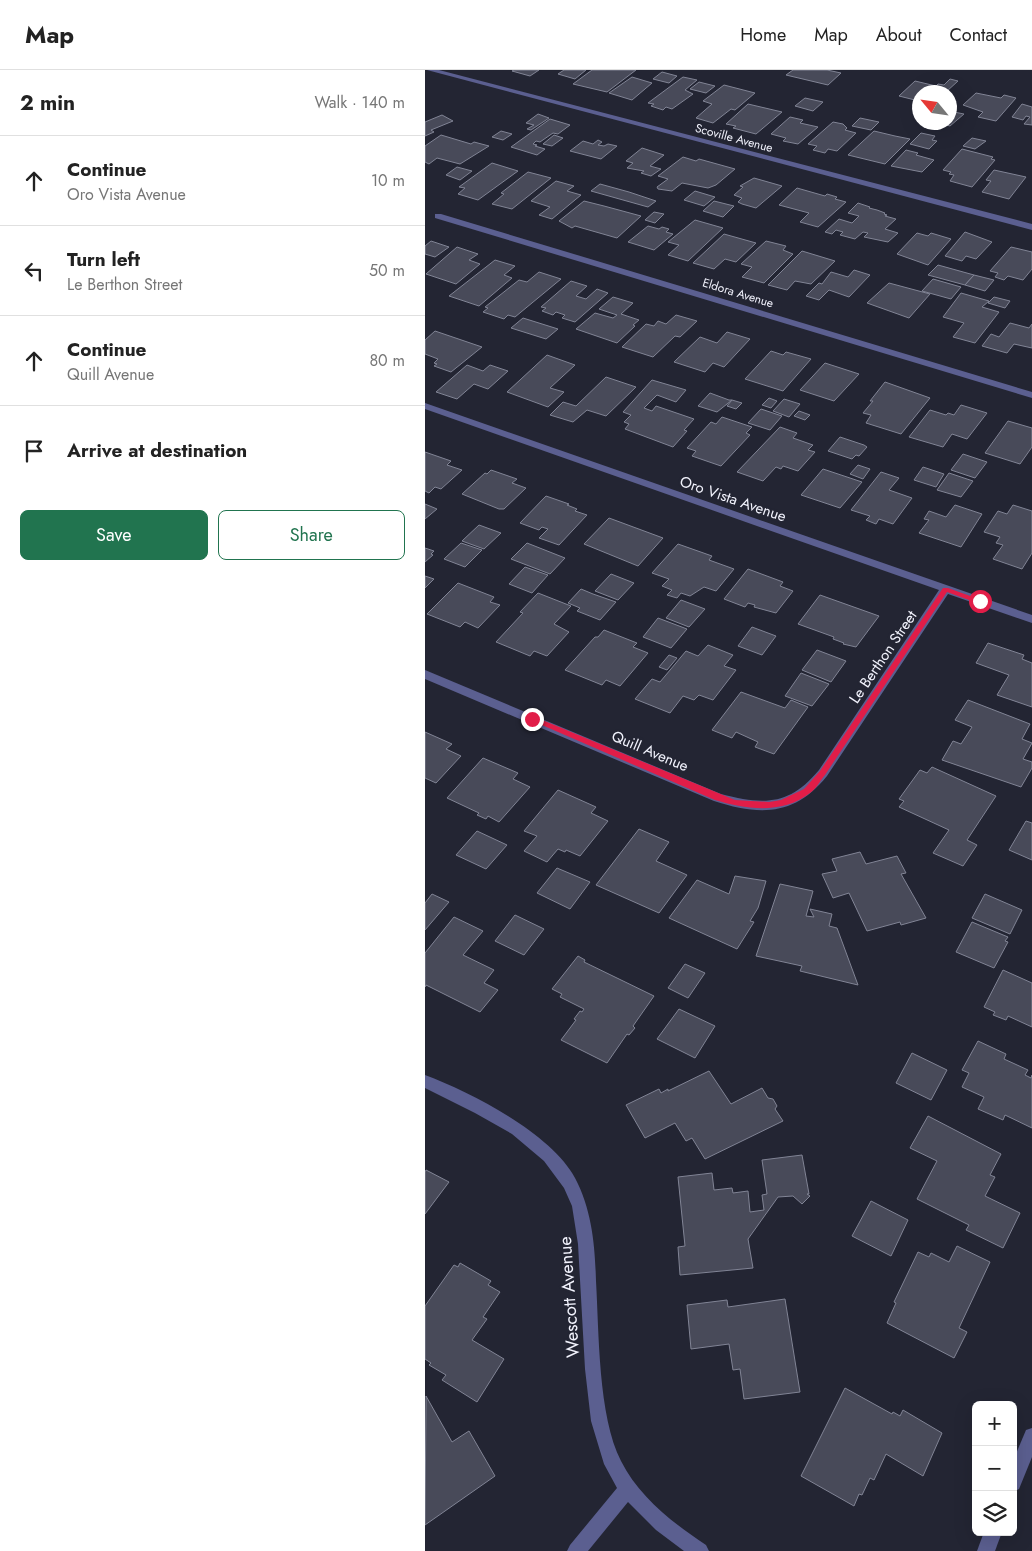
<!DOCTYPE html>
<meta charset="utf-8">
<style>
:root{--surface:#fff;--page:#f2f2f2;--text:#222;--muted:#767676;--line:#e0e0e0;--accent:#21744f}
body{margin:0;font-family:Jost,sans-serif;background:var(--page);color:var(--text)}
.controls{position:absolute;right:15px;bottom:15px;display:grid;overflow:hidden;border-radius:8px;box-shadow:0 5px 20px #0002}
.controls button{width:45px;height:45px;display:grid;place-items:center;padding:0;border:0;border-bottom:1px solid var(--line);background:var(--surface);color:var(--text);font:25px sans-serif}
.compass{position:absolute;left:487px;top:15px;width:45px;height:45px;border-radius:50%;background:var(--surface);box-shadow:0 5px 20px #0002;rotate:299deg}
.stop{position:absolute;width:15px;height:15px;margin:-11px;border:4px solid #e11d48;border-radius:50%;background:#fff}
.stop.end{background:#e11d48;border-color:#fff;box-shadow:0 1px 5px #0008}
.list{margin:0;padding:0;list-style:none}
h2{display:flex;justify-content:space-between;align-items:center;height:65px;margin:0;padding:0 20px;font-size:21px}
h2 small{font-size:16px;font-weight:400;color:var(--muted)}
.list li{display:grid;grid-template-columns:32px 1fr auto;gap:15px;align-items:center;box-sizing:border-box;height:90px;padding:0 20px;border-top:1px solid var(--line)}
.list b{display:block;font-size:19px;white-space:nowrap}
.list p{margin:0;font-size:16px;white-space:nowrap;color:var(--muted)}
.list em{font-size:16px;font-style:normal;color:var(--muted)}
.actions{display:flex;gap:10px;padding:15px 20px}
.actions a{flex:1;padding:11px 0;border:1px solid var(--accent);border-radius:8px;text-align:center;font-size:18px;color:var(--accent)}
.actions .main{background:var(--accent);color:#fff}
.icon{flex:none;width:28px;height:28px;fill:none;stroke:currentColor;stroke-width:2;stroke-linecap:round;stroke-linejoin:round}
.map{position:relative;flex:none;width:607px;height:1481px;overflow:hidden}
header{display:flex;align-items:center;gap:30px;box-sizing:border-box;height:70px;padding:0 25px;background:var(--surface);border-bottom:1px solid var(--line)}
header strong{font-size:24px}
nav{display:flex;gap:28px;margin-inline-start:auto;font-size:18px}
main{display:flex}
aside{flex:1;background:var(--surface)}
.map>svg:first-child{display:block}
.building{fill:#484a59;stroke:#818495}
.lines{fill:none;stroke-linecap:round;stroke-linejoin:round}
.minor{fill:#5b5f90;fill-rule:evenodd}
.route{fill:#e11d48}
.labels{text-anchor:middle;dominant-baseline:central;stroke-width:4.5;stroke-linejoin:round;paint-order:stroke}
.far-street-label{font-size:12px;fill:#f2f3fd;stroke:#232533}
.street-label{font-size:15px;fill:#f2f3fd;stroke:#232533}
.near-street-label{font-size:18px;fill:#f2f3fd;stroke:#232533}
</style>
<header>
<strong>Map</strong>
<nav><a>Home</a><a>Map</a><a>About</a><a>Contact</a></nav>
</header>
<main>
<aside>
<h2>2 min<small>Walk · 140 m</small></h2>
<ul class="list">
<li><svg class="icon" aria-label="ahead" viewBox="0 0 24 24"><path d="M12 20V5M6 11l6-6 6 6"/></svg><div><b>Continue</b><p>Oro Vista Avenue</p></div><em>10 m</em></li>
<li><svg class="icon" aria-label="left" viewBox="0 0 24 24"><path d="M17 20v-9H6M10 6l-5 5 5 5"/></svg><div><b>Turn left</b><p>Le Berthon Street</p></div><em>50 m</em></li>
<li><svg class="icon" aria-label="ahead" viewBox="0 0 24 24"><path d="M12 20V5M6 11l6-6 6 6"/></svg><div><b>Continue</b><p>Quill Avenue</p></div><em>80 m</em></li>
<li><svg class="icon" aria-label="arrive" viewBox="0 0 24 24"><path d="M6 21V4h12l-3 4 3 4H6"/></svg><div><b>Arrive at destination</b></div></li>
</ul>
<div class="actions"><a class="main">Save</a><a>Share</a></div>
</aside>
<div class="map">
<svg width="607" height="1481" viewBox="0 0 607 1481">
<rect width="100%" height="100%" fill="#232533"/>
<g class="building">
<polygon points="89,0 114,0 105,6 87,1"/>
<polygon points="139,0 161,0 150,9 133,4"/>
<polygon points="167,0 211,0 182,22 148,14"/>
<polygon points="368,0 402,0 416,3 403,15 361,5"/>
<polygon points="237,2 252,6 244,13 228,9"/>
<polygon points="207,7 227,13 207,30 184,23"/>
<polygon points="258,7 272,10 260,20 268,24 247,39 241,37 238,40 226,36 229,34 223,33"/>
<polygon points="525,9 533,11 521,22 494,22 494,31 474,26 490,11 511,16 513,14 519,15"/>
<polygon points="274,12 290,16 281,23 265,19"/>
<polygon points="299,15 330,23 310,40 306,39 288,53 271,48 287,34 278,31"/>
<polygon points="551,23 576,28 579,25 591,28 571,51 553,47 558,42 538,35"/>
<polygon points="380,28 398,32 388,41 370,36"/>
<polygon points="323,34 357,42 331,64 308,58 311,56 301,54"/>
<polygon points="597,34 607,37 607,55 599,54 605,47 601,46 598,50 587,47"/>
<polygon points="524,41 539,44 525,56 511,52 524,52"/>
<polygon points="113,44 124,48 106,60 102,59 109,55 101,53"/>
<polygon points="17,45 28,51 6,60 9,62 0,66 0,52"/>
<polygon points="365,47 378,50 375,53 393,57 373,74 358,71 361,68 346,64"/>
<polygon points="435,48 454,52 446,60 427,56"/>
<polygon points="125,49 145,55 133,64 128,63 115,72 111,71 108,74 112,75 110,76 120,79 112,85 86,77"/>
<polygon points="408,52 418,54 422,58 420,60 431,63 412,81 403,79 400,83 388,80 392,76 383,74"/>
<polygon points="76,61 87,64 78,70 67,67"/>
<polygon points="449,61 470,66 485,69 460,94 423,85"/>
<polygon points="496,63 510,66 507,70 512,71 504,79 485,74"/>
<polygon points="16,65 46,74 49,72 64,76 35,94 12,88 4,94 0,92 0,76"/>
<polygon points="129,65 138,68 127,76 118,74"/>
<polygon points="547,68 561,71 550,79 538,76"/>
<polygon points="173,70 177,72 173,75 179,76 183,74 192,76 176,89 145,81 158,71 168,74"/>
<polygon points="217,78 239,85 225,96 236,99 226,106 216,103 219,101 202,98 208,93 201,91"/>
<polygon points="537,79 568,87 566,89 570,90 547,117 525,111 529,105 524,104 526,102 518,100"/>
<polygon points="481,80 493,83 491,85 509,90 497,102 466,96"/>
<polygon points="258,87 271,91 274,89 310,99 291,115 283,118 257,113 247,121 233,119 232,117 243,109 233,106"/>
<polygon points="67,93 93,101 53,130 33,124 40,118 34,117"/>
<polygon points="32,97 47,101 35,110 21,105"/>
<polygon points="569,100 601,107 584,129 557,122 566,111 561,110"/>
<polygon points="103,102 126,108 87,139 67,134 79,124 76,123"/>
<polygon points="329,108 357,116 331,138 317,134 313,132 317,128 309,125 318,117 315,116"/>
<polygon points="131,111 149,116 142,121 156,125 127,149 114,145 125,137 106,131"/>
<polygon points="175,114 204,122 231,131 223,137 166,121"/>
<polygon points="372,118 400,126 402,124 412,127 410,129 421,132 393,157 375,152 384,143 354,135"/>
<polygon points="270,121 290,127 279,136 259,130"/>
<polygon points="159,131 179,136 216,146 192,168 150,156 147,158 134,151"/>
<polygon points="289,131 309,136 298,147 278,141"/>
<polygon points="433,133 445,137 444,138 452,140 460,143 459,144 462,145 460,146 471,149 460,159 473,163 463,172 439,167 443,163 438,162 430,169 415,165 418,162 411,160 407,164 400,162 414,149 427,153 434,146 423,143"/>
<polygon points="229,142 239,144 230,153 220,150"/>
<polygon points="270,150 298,158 263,191 243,185 254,175 243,172"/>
<polygon points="223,156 234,159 237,157 244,159 241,162 248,164 229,180 203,172"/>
<polygon points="540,162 567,172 551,189 541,186 537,191 520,186"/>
<polygon points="492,163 503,166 506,163 526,169 503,195 472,184"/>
<polygon points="299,164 331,173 311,192 300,189 289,199 268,193"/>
<polygon points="6,171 24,177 10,187 0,184 0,176"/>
<polygon points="341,171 361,176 358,180 368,184 339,213 317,207 327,197 316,194"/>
<polygon points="32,177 53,184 44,190 55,194 31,214 1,204"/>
<polygon points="586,177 607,182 607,199 598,210 583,206 579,210 570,207 573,203 565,201"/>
<polygon points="377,181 410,191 386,214 370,211 362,220 343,215"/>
<polygon points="70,190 90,196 79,205 87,208 54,236 24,226"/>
<polygon points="513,195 549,205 540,215 503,205"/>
<polygon points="429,200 445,205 424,227 404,220 394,230 381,226 394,213 397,214 406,202 423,207"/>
<polygon points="114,202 136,209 90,247 83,245 79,249 58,242 63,238 60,237 94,210 102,212"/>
<polygon points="549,205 569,210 560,221 540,215"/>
<polygon points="508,209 536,217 526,229 497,221"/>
<polygon points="146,211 162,216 151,226 161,229 172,219 183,223 150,252 137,248 140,245 131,242 128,245 117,241 121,238 116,237"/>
<polygon points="464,213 505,224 484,248 442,233"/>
<polygon points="536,223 564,231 557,237 574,242 550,273 528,267 539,253 518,247"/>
<polygon points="188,227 208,233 196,244 214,250 208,255 210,256 192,273 151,259 170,243 188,248 192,245 174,239"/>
<polygon points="569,227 585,231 580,238 563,233"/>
<polygon points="251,245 272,251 255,267 250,266 228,287 197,277 221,254 229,256 233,251 241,254"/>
<polygon points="98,248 133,259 121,269 86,258"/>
<polygon points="585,253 604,258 607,254 607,278 589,274 582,283 557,276 566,264 574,267"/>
<polygon points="10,261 57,277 26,302 9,296 12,294 9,293 13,289 0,284 0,270"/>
<polygon points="302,262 325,269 299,297 288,293 280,302 249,292 275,267 292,273"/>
<polygon points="346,281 358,285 361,282 386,289 358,321 320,309"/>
<polygon points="122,285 150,295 125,318 139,322 123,337 82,322"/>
<polygon points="400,293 434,304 409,331 375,320"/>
<polygon points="42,295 58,301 65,295 83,301 63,319 49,314 32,329 11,322"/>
<polygon points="181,307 211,317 181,346 162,340 148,352 125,345 138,332 151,336"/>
<polygon points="227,310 261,320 251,332 232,325 219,338 227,341 231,336 269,349 259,360 262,361 248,377 200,359 204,354 199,352 206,345 198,342"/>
<polygon points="460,312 505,328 476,364 441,353 446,345 438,343 448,331 445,331"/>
<polygon points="285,323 304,330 307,330 292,342 273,336"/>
<polygon points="344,328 352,331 346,338 337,335"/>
<polygon points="359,329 375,334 364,347 348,341"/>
<polygon points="307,330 317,333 311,339 302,336"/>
<polygon points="536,335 562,343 542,369 527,364 518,377 484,367 505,340 521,345 523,343 529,345"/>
<polygon points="336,339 357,346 345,360 323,353"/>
<polygon points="374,341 385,345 380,350 369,346"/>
<polygon points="297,347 327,357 321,363 325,365 296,396 267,386 271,381 262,378 286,352 291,354"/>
<polygon points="583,351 607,358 607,377 595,394 560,383"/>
<polygon points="355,357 372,363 368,368 388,375 383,380 390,382 373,401 358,396 356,399 351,397 338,411 312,402"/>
<polygon points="415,367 439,375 442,377 434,386 431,385 427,389 403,381"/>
<polygon points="0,382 26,391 22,395 37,400 16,419 10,417 4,423 0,421"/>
<polygon points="538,384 562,392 550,408 526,400"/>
<polygon points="433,395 445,399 438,409 425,404"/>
<polygon points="498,397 519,404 511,417 489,410"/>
<polygon points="398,399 437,412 415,438 376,425"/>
<polygon points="66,400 92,409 87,413 101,418 79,439 74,439 37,424 60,403 62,404"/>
<polygon points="456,402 474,408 464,420 487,428 468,454 454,449 451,454 441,450 445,446 426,440"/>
<polygon points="524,403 548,411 536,427 512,420"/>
<polygon points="121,426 144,434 142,435 152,439 150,441 162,445 134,475 114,468 123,459 117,457 114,460 95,453"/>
<polygon points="0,434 12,439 0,449"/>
<polygon points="530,435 557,444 536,477 494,463 504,450 499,449 504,441 521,447"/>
<polygon points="588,435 607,441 607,483 597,499 568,489 578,475 571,473 575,467 559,462 573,441 582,444"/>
<polygon points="184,448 238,468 213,496 159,474"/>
<polygon points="54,455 76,463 59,479 37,471"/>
<polygon points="36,473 57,480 40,497 19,489"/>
<polygon points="102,473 140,488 125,504 86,489"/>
<polygon points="253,474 287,486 284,490 309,499 291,521 279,517 265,526 256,523 252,528 242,525 247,520 237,516 244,509 227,503"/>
<polygon points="0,478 9,481 6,484 8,485 0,492"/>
<polygon points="100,497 123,505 107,523 84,514"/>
<polygon points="323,499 358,512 355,516 368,521 351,543 329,537 330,535 323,533 320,537 299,529"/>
<polygon points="186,504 209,513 193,530 170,521"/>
<polygon points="0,506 9,509 0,518"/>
<polygon points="33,513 69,527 65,532 75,535 53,558 40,552 35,557 2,544"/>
<polygon points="156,519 168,524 191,532 175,550 152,541 155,538 143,533"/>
<polygon points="113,523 146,536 129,554 144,562 122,586 109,581 105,586 71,572 98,543 95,542"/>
<polygon points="395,525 454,546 431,577 418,574 419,573 408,569 409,567 373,554"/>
<polygon points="256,530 280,539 264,557 241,548"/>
<polygon points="233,548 262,559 246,578 218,567"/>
<polygon points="327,557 351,566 337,585 313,576"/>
<polygon points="179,560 212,573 208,577 223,583 195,616 181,610 177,615 140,600 170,567 173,567"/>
<polygon points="563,573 599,585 597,589 607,593 607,637 572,625 584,605 551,593"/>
<polygon points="283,575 308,585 299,596 311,600 288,630 274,625 269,630 258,626 245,643 210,629 227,609 235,612 261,581 273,586"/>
<polygon points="392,580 421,591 406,612 377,600"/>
<polygon points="244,585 252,588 242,600 234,597"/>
<polygon points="376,603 404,614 387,636 360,626"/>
<polygon points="316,622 360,638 366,630 383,637 349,684 330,677 333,672 311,662 307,668 287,660"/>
<polygon points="543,630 605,654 597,669 607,673 598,689 607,692 607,698 596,717 517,690 528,671 536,674 547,657 530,650"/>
<polygon points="0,662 27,674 21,679 36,686 11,713 0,708"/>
<polygon points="58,688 93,703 88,709 105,717 74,752 63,746 61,749 52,745 54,743 22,728"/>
<polygon points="507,697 571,726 542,770 552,775 538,796 508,783 524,760 474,737 479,731 474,729 495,700 502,703"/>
<polygon points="133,720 171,737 166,743 183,751 155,786 141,780 140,782 133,779 122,792 99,781 112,766 99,761"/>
<polygon points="601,751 607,753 607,790 584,780"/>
<polygon points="214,759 244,772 231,791 262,805 234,843 171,815"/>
<polygon points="52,761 82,775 61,799 31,785"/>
<polygon points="435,782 441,794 472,786 481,803 476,804 501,848 476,855 475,852 442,861 424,823 408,828 397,804 412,801 407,789"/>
<polygon points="132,798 165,812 145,839 112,823"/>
<polygon points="310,806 341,811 333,838 325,851 329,852 312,879 244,848 272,810 304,824"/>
<polygon points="355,814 388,821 381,846 389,847 385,839 407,844 404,856 412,858 433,915 375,901 377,896 331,886"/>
<polygon points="7,824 24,832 0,860 0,833"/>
<polygon points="560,824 597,840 585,864 547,848"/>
<polygon points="90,845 119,859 99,885 70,871"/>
<polygon points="29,847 58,861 38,885 69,900 59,913 73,920 55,942 1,915 0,917 0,883"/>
<polygon points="547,852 583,867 580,871 583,872 569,898 531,882"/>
<polygon points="153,886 160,890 159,892 229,926 208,956 210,958 204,965 202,964 182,993 136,970 151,950 149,949 155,941 157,942 159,939 135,927 137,924 127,919"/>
<polygon points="260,894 280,903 263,928 243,918"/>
<polygon points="578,900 607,913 607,957 583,946 581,950 568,945 570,942 559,937"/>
<polygon points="254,939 290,956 270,988 232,969"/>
<polygon points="553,971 581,984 579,989 603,1000 600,1005 606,1008 607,1005 607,1058 580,1045 578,1050 553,1039 559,1027 537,1017 544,1003 537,1000"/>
<polygon points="487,983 522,1000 506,1030 471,1013"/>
<polygon points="284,1001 306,1034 337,1018 343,1028 348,1029 352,1036 350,1039 358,1051 280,1089 267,1068 261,1071 250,1053 220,1068 201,1035 234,1019 236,1023 243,1019 243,1021"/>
<polygon points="503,1046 576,1084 565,1105 570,1107 560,1126 595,1143 578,1178 541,1160 544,1155 492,1129 512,1091 485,1078"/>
<polygon points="377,1085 384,1124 382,1124 385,1126 377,1134 368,1126 353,1127 323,1169 328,1198 255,1205 253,1177 260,1176 253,1107 287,1103 289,1120 307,1118 308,1123 323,1121 325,1142 339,1140 337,1125 342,1124 337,1090"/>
<polygon points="1,1100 24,1112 0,1144 0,1102"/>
<polygon points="446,1131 483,1150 466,1186 427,1166"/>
<polygon points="532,1176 565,1192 534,1258 542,1262 529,1288 462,1253 471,1233 469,1232 493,1182 504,1187 506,1183 524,1192"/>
<polygon points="35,1193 66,1211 63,1215 75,1222 58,1247 62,1249 47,1270 79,1289 52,1332 17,1310 21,1305 4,1295 6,1293 0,1289 0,1236 29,1195 33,1197"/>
<polygon points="360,1229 375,1322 319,1329 315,1299 308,1300 304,1274 266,1279 262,1235 302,1230 303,1237"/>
<polygon points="420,1318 467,1344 468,1342 475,1346 478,1340 517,1363 498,1406 461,1384 449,1410 445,1408 437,1425 434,1424 429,1436 376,1406"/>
<polygon points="1,1326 27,1372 44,1361 70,1406 0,1455"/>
</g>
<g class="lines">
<g class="minor">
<polygon points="2,0 14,0 607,154 607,160"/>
<polygon points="10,144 16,144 607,322 607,328 10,148"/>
<path d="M0,333L607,545V553L523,524L402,706C370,746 335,746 289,731L0,609V600L296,724C339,735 364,736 394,700L514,520L0,339Z"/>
<path d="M0,1005C46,1022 127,1064 150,1108C167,1140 170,1176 171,1211C174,1262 173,1346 196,1391C214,1427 248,1453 281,1475L284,1481H259L231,1460L203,1432L163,1481H142L145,1475L192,1418L179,1394L166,1351L160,1299L153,1174L147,1136L139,1118L119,1091L87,1064L50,1043L0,1018Z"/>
<polygon points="607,1358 607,1387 594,1419 588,1422 588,1391 601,1360"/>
<polygon points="559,1462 577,1462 570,1481 552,1481"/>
</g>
</g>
<path class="route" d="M518,518H523L559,531L555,534L522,522L400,705C395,711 391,719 385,723C357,745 320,739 290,730L103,649L104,647H110L310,730L344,732L356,730L379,719L395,701Z"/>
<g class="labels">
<g class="far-street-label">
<text transform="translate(309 68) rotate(15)">Scoville Avenue</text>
<text transform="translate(313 223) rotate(17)">Eldora Avenue</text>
</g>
<g class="street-label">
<text transform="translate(308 429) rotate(19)">Oro Vista Avenue</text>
<text transform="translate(458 587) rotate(-56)">Le Berthon Street</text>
<text transform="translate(225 681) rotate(23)">Quill Avenue</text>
</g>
<g class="near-street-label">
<text transform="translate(144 1227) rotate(-94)">Wescott Avenue</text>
</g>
</g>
</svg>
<div class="controls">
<button>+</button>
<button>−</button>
<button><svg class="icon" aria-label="layers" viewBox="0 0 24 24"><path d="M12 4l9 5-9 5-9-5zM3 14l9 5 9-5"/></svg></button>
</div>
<svg class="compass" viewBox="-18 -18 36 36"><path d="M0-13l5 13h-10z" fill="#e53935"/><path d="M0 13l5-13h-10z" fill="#767676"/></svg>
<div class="stop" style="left:555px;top:531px"></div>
<div class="stop end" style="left:107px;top:649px"></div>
</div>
</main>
